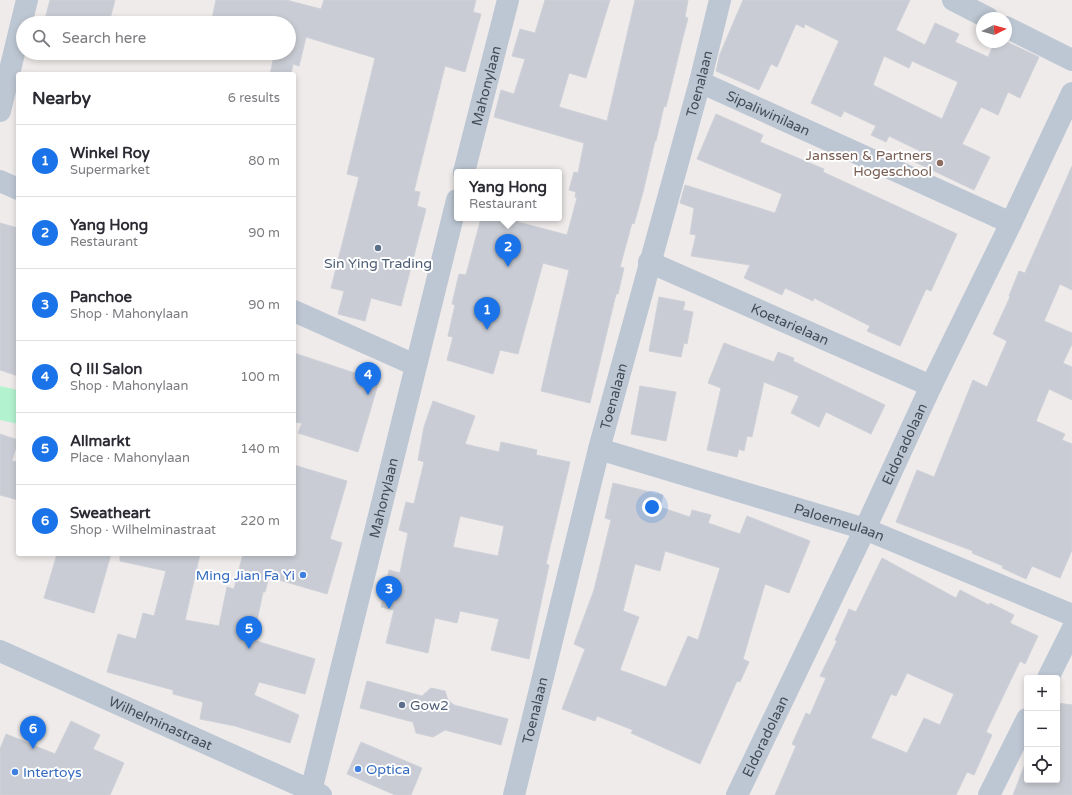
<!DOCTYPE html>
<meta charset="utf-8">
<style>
:root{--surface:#fff;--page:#f2f2f3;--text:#2b2b33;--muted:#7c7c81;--line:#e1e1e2;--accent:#1a73e8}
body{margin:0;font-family:"Varela Round",sans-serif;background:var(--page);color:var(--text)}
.controls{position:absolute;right:12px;bottom:12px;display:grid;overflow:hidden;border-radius:4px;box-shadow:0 2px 6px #0003}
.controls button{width:36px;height:36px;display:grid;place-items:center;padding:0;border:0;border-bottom:1px solid var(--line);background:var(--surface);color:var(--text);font:20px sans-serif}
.compass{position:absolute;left:976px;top:12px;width:36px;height:36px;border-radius:50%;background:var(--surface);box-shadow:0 2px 6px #0003;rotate:85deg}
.you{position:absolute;left:652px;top:507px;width:14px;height:14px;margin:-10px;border:3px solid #fff;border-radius:50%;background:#1a73e8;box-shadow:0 0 0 6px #1a73e833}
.badge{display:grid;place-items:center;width:26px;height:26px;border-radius:50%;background:var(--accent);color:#fff;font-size:13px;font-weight:700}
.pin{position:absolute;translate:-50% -33px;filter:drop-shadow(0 1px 2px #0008)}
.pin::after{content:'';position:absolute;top:21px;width:14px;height:12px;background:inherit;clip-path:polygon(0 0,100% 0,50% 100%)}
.popup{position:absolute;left:454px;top:169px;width:108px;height:52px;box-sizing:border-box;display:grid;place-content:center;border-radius:4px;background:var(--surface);filter:drop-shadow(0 1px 3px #0005);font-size:13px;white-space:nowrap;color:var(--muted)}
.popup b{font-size:15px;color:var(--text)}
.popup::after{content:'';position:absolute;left:50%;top:100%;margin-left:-8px;border:8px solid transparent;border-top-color:var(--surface)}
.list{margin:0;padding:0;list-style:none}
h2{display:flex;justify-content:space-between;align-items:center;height:52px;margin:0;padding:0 16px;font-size:17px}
h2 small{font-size:13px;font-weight:400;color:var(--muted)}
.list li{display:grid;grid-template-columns:26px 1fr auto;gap:12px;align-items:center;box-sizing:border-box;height:72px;padding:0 16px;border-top:1px solid var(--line)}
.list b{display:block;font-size:15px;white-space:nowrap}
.list p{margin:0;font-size:13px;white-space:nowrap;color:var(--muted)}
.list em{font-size:13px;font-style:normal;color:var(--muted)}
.icon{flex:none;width:22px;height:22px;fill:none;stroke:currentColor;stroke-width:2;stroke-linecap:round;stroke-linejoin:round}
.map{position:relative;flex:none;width:1072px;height:795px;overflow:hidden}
.search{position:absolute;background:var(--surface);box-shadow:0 2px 6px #0003;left:16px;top:16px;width:280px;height:44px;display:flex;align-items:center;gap:10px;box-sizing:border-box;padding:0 14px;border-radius:22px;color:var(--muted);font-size:15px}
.panel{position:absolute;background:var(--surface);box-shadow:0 2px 6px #0003;left:16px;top:72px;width:280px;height:484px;border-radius:4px}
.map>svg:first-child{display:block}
.green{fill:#b3f2cf}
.building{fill:#c9ccd4;stroke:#ced1d8;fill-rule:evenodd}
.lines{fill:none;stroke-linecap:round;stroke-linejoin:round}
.minor{stroke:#bdc7d3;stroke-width:22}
.education-dot{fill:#8d6e63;stroke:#fff;stroke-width:1.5}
.service-dot{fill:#5c6f8a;stroke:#fff;stroke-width:1.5}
.shop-dot{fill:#3f7fe0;stroke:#fff;stroke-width:1.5}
.labels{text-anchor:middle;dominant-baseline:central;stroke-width:4;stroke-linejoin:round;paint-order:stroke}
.street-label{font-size:14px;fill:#424d5a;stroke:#fff}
.education-label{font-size:14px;fill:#785e54;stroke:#fff;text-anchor:end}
.service-label{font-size:14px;fill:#4e5e75;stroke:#fff}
.shop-label{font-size:14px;fill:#366cbe;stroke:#fff;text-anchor:start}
</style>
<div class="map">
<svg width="1072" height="795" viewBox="0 0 1072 795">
<rect width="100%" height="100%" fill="#efebeb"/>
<polygon class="green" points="0,386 18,390 18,424 0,420"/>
<g class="building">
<polygon points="50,0 115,0 109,23 44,23"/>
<polygon points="216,0 286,0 321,9 324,0 476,0 473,12 481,14 465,72 445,66 414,191 420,192 417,206 426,209 401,306 371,298 365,321 338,314 344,291 331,288 359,177 347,174 375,58 306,37 299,66 293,64 291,74 270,74 275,53 289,53 289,23 211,23"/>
<polygon points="545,0 610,0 586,78 569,73 559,107 607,121 635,0 688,0 685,17 688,18 683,37 666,107 664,106 656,141 655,141 643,192 634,224 632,223 620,267 624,268 618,294 616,294 590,403 541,391 569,270 543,263 518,354 500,350 493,374 447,360 453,337 448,336 455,305 452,304 459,274 466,275 481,218 519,218 518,222 567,235 577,198 575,197 576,192 569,190 574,172 578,173 584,143 494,117 501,90 514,94 525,59 512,56 520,29 535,33"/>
<path d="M743,0H910L896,30L925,45L935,23L959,34L955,42L988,57L995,42H1007L1039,57L1020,98L1008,92L998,115L981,107L962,144L990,157L974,190L915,162L920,151L889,136L886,142L871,135L876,126L844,111L841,117L811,103L839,41L805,24L804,28L796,24L777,67L771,64L759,90L716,71L720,54ZM884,56L909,68L912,61L958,82L942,119L873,85Z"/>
<polygon points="716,114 763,135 760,142 824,169 823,172 957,234 931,291 926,289 900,346 867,331 870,326 814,298 813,301 785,288 782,295 744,278 750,265 691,256 696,235 690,234 694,208 680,203 685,185 775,213 782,194 697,159"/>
<polygon points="1072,166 1072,290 1060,284 1044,321 1072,333 1072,344 1063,363 1072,367 1072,400 1049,389 1036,421 1065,434 1062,440 1072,444 1072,550 1060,578 1032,566 1026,579 1002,568 1003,566 972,553 973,551 896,522 917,470 934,477 973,380 987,387 1007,341 993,334 1010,297 1009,296 1019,271 1025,273"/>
<polygon points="0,223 18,228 18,376 0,370"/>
<polygon points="659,297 685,302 683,310 693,312 687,344 684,343 681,357 649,351"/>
<polygon points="724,343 774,362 778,352 794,358 793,361 885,405 871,434 826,412 819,427 791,413 799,396 764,382 752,437 747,436 744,451 739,449 737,457 707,450 721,388 708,383"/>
<polygon points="294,353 379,381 358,452 298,433 302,423 294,422"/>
<polygon points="640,386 676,392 666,441 631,434"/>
<path d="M433,401L475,416L465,444L499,452L501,442L537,450L536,455L570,462L546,564L549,565L529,659L491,650L499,619L460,611L457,623L435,618L428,653L386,643L394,610L381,607L389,570L400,573L408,533L399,530L406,502L414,504L424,462L418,460L424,427ZM460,516L504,526L498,556L453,547Z"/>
<polygon points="0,434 18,440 12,461 18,462 18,500 0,495"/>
<polygon points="294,465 347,481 330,539 342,543 327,594 269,577 265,592 263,592 253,640 315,659 305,694 259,682 254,695 299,715 290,743 235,726 200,719 203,702 173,694 173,690 107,672 118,634 136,639 143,613 154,616 166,571 120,561 120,554 200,554 185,620 219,626 227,587 234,589 243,554 294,554"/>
<path d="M613,483L663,495L660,507L690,517L692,510L711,515L708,523L740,534L747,516L810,541L789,593L765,584L743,659L749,662L740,682L737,681L700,764L631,733L633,730L597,716L595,721L562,709L585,649L574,644L594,590L611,520L605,518ZM665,551L720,568L698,640L688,636L666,687L620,670L639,617L623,611L635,564L660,571Z"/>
<polygon points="57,554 111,554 94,613 44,598"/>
<path d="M882,558L956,598L960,590L989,605L990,603L1014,615L1010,623L1038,636L1025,664L1020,661L986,732L992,735L974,775L967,772L956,795H775L796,746L792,744L806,713L810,715L826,678L820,676L837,641L835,640L849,609L856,612ZM907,673L954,694L940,725L924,718L907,753L871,738L891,694L896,696Z"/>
<polygon points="367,681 422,696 431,688 445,691 448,700 454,705 508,719 501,745 445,730 433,737 416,733 413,722 360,708"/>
<polygon points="1057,703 1072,705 1072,795 1013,795 1027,759 1027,780 1057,780"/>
<polygon points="71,721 100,735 93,749 124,763 110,795 0,795 0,749 6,734 55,754"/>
<polygon points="361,742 422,768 411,795 395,795 347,774"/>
</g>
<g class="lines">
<g class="minor">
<polyline points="953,0 988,18"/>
<polyline points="1006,27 1072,60"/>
<path id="s1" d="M700,82L1011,223"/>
<polyline points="0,111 27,0"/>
<path id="s2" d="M464,172L508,0"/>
<polyline points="0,181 18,189"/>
<path id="s3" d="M649,262L931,386"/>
<polyline points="294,311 415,365"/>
<path id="s4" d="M599,449L865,529L1072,615"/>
<path id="s5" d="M0,651L321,795"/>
<polyline points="1048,678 1072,630"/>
<path id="s6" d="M310,795L457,200"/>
<path id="s7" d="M514,795L599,449L700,82L720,0"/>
<path id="s8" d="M737,795L865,529L931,386L1011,223L1072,93"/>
<polyline points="989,795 1027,719"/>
</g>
</g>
<circle class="education-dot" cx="940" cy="163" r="4"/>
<g class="service-dot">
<circle cx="378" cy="248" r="4"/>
<circle cx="402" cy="705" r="4"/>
</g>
<g class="shop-dot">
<circle cx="303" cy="575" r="4"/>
<circle cx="358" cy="769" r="4"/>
<circle cx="15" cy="772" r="4"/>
</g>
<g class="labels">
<g class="street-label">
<text stroke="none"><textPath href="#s7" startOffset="735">Toenalaan</textPath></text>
<text stroke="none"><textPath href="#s2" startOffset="89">Mahonylaan</textPath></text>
<text stroke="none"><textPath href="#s1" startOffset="75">Sipaliwinilaan</textPath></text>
<text stroke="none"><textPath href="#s3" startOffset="154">Koetarielaan</textPath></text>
<text stroke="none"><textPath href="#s7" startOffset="411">Toenalaan</textPath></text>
<text stroke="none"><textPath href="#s8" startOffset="389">Eldoradolaan</textPath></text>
<text stroke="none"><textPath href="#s6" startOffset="306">Mahonylaan</textPath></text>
<text stroke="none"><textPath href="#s4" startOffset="251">Paloemeulaan</textPath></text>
<text stroke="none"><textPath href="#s7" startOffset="87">Toenalaan</textPath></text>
<text stroke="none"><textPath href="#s5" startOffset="176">Wilhelminastraat</textPath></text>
<text stroke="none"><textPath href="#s8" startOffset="65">Eldoradolaan</textPath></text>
</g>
<g class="education-label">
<text x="932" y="155">Janssen &amp; Partners<tspan x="932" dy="16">Hogeschool</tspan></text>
</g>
<g class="service-label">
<text x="378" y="263">Sin Ying Trading</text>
<text x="410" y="705" text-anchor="start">Gow2</text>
</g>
<g class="shop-label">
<text x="295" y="575" text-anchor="end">Ming Jian Fa Yi</text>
<text x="366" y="769">Optica</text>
<text x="23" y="772">Intertoys</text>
</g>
</g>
</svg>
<div class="controls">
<button>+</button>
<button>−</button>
<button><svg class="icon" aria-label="locate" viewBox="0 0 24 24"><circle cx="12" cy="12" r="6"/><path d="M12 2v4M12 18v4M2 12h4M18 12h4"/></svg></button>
</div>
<svg class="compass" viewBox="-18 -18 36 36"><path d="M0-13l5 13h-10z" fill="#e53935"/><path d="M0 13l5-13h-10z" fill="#7c7c81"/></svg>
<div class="you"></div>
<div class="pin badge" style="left:487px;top:330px">1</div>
<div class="pin badge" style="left:508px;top:267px">2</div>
<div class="popup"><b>Yang Hong</b>Restaurant</div>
<div class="pin badge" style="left:389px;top:609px">3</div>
<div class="pin badge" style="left:368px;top:395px">4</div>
<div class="pin badge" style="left:249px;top:649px">5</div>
<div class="pin badge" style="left:33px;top:749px">6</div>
<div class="search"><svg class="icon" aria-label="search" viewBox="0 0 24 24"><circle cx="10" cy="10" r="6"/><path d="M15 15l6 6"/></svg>Search here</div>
<section class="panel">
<h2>Nearby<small>6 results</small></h2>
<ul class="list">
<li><span class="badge">1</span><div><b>Winkel Roy</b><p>Supermarket</p></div><em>80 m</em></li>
<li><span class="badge">2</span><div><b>Yang Hong</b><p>Restaurant</p></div><em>90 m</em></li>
<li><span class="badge">3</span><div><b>Panchoe</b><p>Shop · Mahonylaan</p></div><em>90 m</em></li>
<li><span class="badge">4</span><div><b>Q III Salon</b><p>Shop · Mahonylaan</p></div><em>100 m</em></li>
<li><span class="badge">5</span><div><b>Allmarkt</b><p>Place · Mahonylaan</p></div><em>140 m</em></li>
<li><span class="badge">6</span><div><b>Sweatheart</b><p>Shop · Wilhelminastraat</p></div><em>220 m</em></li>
</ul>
</section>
</div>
